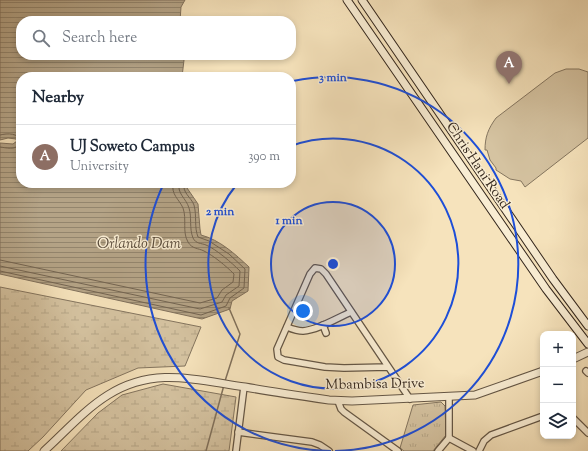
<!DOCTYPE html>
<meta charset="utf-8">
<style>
:root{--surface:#fff;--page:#f2f2f3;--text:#1f2937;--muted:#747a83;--line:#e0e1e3;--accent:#8f2418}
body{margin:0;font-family:"Sorts Mill Goudy",serif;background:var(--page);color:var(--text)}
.controls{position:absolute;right:12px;bottom:12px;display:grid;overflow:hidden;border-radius:8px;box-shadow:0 2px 6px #0003}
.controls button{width:36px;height:36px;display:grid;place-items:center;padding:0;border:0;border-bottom:1px solid var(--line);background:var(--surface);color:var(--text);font:20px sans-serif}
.you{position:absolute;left:303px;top:311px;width:14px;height:14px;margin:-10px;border:3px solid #fff;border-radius:50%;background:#1a73e8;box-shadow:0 0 0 6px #1a73e833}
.badge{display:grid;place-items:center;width:26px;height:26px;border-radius:50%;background:var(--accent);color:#fff;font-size:13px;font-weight:700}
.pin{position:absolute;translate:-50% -33px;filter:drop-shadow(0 1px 2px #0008)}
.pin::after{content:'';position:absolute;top:21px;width:14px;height:12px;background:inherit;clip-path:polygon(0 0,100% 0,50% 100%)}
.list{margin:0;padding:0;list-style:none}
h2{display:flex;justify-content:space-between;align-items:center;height:52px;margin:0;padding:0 16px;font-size:17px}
h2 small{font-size:13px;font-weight:400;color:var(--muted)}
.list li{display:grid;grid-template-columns:26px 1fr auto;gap:12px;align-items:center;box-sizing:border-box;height:64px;padding:0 16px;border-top:1px solid var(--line)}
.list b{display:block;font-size:15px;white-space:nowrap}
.list p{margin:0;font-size:13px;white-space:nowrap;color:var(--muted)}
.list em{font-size:13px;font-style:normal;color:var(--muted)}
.icon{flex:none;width:22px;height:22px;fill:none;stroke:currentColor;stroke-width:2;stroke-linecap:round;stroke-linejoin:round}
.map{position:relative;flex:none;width:588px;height:451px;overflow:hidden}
.search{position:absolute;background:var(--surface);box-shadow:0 2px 6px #0003;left:16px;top:16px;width:280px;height:44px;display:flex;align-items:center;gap:10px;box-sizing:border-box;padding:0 14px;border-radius:16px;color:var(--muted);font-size:15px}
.panel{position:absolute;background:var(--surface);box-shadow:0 2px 6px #0003;left:16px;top:72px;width:280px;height:116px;border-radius:16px}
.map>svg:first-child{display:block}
.wetland{fill:url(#wetland-marsh);stroke:#84755f}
.park{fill:url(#park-tufts);stroke:#84755f}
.garden{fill:#d5c3a1;stroke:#84755f}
.water{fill:url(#water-rules);stroke:#81715c}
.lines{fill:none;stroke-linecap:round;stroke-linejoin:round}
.shore{stroke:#746552;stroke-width:1}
.stream{stroke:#81715c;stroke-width:1.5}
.minor-casing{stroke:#645645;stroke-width:8}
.tertiary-casing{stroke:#645645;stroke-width:9}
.secondary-casing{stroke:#34271d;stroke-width:9}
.minor{stroke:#f9edd3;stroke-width:5.5}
.tertiary{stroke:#f9edd3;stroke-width:7}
.secondary{stroke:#f9edd3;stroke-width:7}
.ring{fill:none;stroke:#1d4ed8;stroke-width:2}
.labels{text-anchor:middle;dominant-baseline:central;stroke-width:3;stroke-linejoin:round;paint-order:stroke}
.street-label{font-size:14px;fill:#34271d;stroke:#f9edd3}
.water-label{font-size:15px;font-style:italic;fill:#5a4c3c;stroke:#f9edd3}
.centre{fill:#1d4ed8;stroke:#f9edd3;stroke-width:2}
.ring-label{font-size:12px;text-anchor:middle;font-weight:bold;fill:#1d4ed8;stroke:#f9edd3;stroke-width:3;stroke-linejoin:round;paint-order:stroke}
</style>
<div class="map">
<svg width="588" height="451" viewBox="0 0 588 451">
<defs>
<pattern id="wetland-marsh" width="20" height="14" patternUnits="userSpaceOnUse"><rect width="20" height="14" fill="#d5c3a1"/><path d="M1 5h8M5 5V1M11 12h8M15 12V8" fill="none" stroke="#b7a88a"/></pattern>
<pattern id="park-tufts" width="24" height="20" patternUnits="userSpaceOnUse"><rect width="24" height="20" fill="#d5c3a1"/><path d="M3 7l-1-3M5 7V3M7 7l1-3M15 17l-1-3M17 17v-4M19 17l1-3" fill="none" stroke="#b7a88a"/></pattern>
<pattern id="water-rules" width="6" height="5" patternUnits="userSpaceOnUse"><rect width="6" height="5" fill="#b4a386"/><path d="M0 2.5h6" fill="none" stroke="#93856d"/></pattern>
</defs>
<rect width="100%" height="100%" fill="#f6e3bc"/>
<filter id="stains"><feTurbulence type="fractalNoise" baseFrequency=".005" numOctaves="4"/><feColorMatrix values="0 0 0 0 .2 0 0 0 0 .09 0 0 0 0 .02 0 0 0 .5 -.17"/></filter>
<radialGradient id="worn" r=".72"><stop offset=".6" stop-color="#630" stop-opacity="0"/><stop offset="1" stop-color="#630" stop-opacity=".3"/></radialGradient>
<g class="wetland">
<polygon points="0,288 0,287 201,327 185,366 138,368 86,390 43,437 28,451 0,451"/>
<polygon points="163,384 236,397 229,451 61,451 98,413 122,395"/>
</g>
<polygon class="park" points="441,402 445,406 446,435 433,451 404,451 400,448 413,405"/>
<path class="garden" d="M566,69H579L588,72V138L525,187L521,181L510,179L496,170V168L490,160L487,150H485C485,137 488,129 496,118L555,73Z"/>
<path class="water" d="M0,0H185L181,7L180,21H21V55H182L184,60L182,77H21V183H188L187,188L198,204L200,229L201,235C220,240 235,254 249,267L248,291L232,301L230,309L202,319L0,274V143L13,144L17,141L16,139L8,138L0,140Z"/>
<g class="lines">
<g class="shore">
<path d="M0,135C8,133 18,133 21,141C17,151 8,148 0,147"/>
<path d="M0,260L200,303L217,298L222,290L233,282L234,274C226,266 214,256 204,251C198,248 192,249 188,242C182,232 187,219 183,208C179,199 171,195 173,183"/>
<path d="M0,266L200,309L222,302L226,295L239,286L240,271C232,263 216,249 206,245C201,243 196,244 193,238C189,228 192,217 189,208C186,198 177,194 179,183"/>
<path d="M0,271L201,315L226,306L230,298L244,288L245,269L229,254L209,241L198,237C194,227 197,216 194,205C191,197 182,193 184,183"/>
</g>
<g class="stream">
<polyline points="225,381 240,334 229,308"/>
<polyline points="206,451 224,385"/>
</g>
<g class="minor-casing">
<g id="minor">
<polyline points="323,325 326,333"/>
<path d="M287,327C292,329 298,331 303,331C318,330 337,318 351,312"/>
<polyline points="388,367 344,368 325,367 284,360 278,357 277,349 310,274 315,268 321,269 326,274 410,399"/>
<polyline points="586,371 588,373"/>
<polyline points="338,401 341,409 344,412 398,451"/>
<polyline points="573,418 588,433"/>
<polyline points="238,432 312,442 320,445 329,451"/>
<polyline points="449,438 473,451"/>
<polyline points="236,451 244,387"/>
<polyline points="438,451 449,438 449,397"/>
<polyline points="479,451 484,441 491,435 543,416"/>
</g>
</g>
<g class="tertiary-casing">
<g id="tertiary">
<polyline points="573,359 588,352"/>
<path d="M44,451C65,432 84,410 108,395C154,366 196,380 245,387C273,392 301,396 329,400L352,401L475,395L543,371"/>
</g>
</g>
<g class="secondary-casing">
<g id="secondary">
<polyline points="347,0 546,289 588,344"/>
<polyline points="362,0 553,279 588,326"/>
</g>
</g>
<use href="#minor" class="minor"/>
<use href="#tertiary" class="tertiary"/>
<use href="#secondary" class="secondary"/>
</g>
<circle cx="333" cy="264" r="62" fill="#1d4ed8" fill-opacity=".12"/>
<g class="ring">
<circle cx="333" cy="264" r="62"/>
<path d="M291 146A125 125 0 1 1 237 184"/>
<path d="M331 451A187 187 0 0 1 164 183M293 81A187 187 0 1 1 335 451"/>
</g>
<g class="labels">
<g class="street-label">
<text transform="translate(477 166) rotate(56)">Chris Hani Road</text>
<text transform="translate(375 385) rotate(-1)">Mbambisa Drive</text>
</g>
<g class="water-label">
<text x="139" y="244">Orlando Dam</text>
</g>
</g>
<circle cx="333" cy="264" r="6" class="centre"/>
<g class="ring-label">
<text x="333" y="81">3 min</text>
<text x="220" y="215">2 min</text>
<text x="289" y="224">1 min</text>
</g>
<rect width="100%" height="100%" filter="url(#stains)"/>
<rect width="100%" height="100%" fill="url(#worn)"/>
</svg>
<div class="controls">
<button>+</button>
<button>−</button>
<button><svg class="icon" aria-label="layers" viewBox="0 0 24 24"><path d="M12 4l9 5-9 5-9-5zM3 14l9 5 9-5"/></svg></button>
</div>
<div class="you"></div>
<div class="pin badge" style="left:509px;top:84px;background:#8d6e63">A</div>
<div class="search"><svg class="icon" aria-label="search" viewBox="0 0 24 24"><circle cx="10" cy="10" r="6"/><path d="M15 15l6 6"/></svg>Search here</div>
<section class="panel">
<h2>Nearby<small></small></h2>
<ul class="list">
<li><span class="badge" style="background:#8d6e63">A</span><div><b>UJ Soweto Campus</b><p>University</p></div><em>390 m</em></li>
</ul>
</section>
</div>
